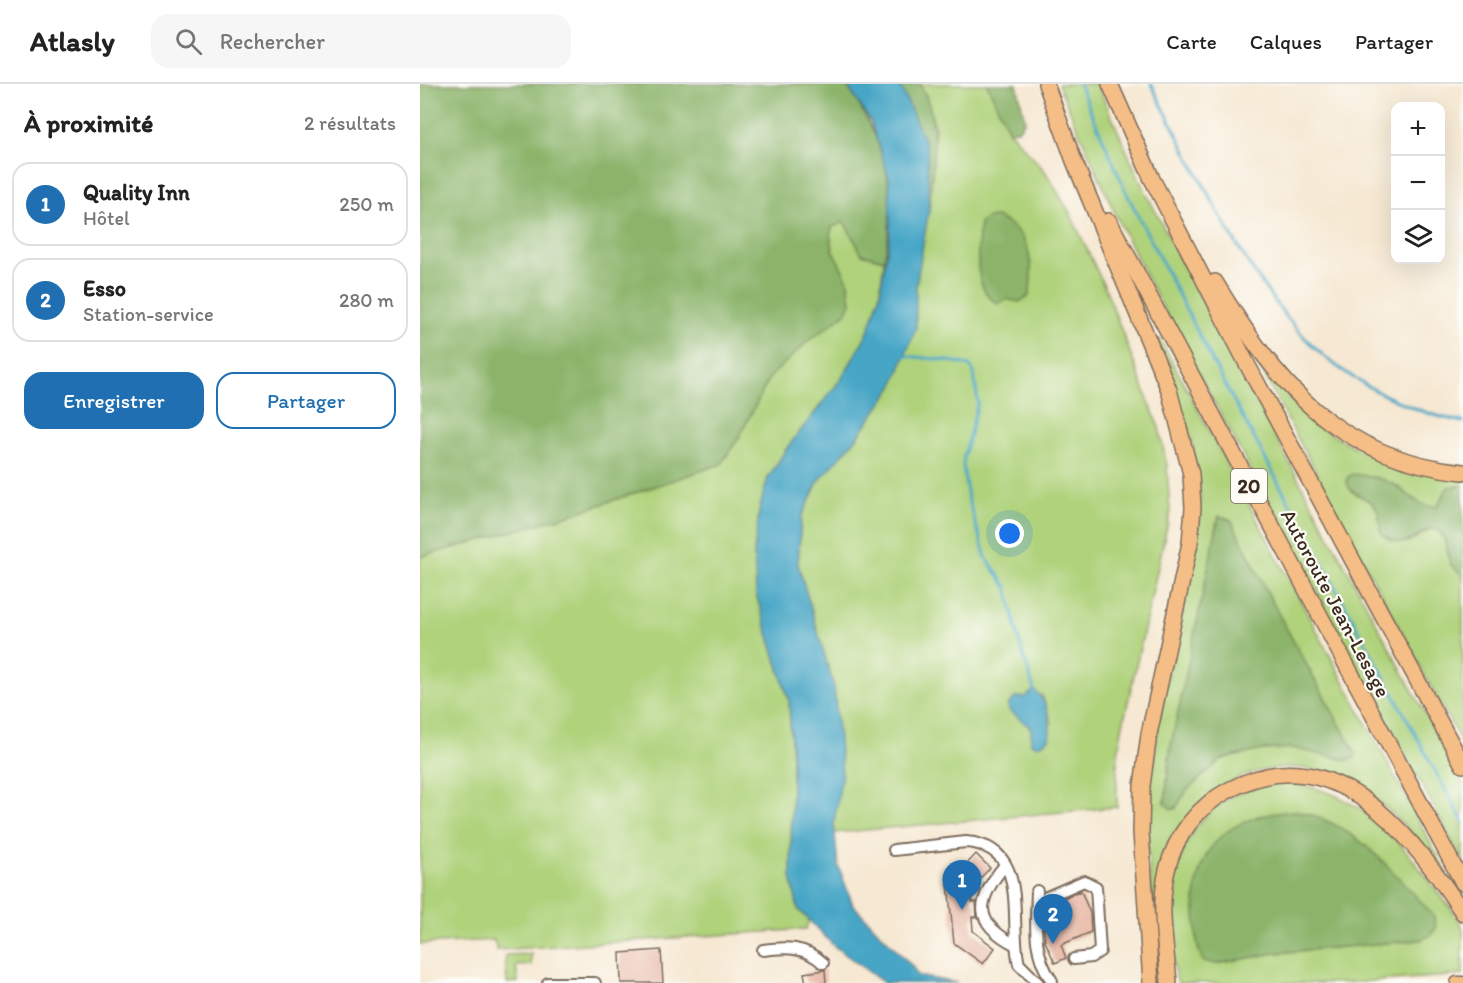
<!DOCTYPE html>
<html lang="fr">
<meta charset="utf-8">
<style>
:root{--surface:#fff;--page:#f6f6f6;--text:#222;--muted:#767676;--line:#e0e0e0;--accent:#1f6fb2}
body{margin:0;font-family:Itim,sans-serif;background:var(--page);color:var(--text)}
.controls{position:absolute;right:18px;top:18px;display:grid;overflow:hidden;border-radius:12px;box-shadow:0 6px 24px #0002}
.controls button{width:54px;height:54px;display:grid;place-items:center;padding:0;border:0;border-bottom:2px solid var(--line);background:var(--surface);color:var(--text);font:30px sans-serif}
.you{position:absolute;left:590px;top:450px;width:21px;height:21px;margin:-15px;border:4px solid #fff;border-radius:50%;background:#1a73e8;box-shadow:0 0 0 9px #1a73e833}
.badge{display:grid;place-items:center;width:39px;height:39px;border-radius:50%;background:var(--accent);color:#fff;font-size:20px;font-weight:700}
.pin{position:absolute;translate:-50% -50px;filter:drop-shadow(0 2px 3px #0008)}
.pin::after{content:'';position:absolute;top:32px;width:21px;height:18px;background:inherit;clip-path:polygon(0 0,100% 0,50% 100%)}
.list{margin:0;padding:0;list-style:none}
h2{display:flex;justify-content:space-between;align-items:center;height:78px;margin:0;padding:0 24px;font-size:26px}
h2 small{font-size:20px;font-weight:400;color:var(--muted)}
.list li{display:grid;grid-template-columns:39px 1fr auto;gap:18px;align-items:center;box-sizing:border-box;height:84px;margin:0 12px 12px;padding:0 12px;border:2px solid var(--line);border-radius:18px}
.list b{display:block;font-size:22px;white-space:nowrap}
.list p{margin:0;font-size:20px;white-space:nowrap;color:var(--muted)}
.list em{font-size:20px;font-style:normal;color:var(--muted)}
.actions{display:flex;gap:12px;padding:18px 24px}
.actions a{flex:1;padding:14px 0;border:2px solid var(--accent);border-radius:18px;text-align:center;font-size:21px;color:var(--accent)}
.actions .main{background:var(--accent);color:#fff}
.icon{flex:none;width:33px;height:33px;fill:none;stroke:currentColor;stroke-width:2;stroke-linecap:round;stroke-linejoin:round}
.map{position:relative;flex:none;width:1043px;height:899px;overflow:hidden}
header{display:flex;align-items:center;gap:36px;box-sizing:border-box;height:84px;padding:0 30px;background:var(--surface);border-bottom:2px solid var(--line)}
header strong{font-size:28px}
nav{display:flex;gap:33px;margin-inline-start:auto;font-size:21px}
.search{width:420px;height:54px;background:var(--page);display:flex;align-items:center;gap:15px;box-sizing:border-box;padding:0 21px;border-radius:18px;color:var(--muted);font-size:22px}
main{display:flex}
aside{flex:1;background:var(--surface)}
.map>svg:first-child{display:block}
.green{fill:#afd27a;stroke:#757e4c;stroke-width:1.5;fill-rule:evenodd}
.forest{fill:#8bb46a;stroke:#636f44;stroke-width:1.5}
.water{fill:#47a6c6;stroke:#416872;stroke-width:1.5}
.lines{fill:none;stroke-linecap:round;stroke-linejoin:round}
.stream{stroke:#47a6c6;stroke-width:3}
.building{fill:#e5b19e}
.minor-casing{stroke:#7c6c5d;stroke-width:14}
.major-casing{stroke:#7c6c5d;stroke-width:15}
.highway-casing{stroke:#7c6c5d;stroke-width:18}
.minor{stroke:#fff;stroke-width:10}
.major{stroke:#f6be87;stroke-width:12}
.highway{stroke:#f6be87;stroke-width:15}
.labels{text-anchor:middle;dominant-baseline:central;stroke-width:4.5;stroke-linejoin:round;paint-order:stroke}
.shield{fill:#fdfcf7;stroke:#75695f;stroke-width:1.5}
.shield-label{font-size:20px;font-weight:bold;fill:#3b2a1e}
.street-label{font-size:21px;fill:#3b2a1e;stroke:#fdfcf7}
</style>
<header>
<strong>Atlasly</strong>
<div class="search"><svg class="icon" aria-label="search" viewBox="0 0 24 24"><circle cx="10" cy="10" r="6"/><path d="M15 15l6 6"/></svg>Rechercher</div>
<nav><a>Carte</a><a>Calques</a><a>Partager</a></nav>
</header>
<main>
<aside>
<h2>À proximité<small>2 résultats</small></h2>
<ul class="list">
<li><span class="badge">1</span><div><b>Quality Inn</b><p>Hôtel</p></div><em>250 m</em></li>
<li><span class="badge">2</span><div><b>Esso</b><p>Station-service</p></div><em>280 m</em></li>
</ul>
<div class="actions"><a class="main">Enregistrer</a><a>Partager</a></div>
</aside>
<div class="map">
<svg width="1043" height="899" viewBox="0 0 1043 899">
<rect width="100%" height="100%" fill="#fdfcf7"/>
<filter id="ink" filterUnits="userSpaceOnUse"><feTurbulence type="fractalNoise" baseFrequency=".0167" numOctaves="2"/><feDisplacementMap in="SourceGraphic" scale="12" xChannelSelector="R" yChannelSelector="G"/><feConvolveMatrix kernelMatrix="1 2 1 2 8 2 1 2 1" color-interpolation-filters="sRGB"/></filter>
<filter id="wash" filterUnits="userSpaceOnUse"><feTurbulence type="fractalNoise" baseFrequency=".008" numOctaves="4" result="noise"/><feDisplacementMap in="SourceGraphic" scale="24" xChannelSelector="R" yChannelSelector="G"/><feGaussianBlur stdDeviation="1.35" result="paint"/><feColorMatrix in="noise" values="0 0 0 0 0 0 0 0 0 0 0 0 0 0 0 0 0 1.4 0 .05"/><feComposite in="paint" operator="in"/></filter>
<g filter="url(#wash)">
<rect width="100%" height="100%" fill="#f6e8d2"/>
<g class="green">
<path d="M500,0H567L589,47L625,87L650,129L686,206L739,344L747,382L750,429L702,645L697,676V723L414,749L390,525L378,480L381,434L398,398L435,356L473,303L495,244L496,202L509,125L515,43L505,9ZM622,611L632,639L611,645L601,634Z"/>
<polygon points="638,0 677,0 721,99 766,187 1043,700 1043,777 728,196 698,136"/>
<polygon points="424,138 442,170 464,176 459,214 449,246 422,294 367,364 348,394 336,510 369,617 372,678 371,793 378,825 389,836 386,845 77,866 74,856 0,860 0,473 146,432 301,380 319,353 350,293 387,258 426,229 431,218 427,195 413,167 410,150 412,143"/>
<path d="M740,255L1025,786L1022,788C983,733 931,678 858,684C833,686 810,695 793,712C784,720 761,738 757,747C753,757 755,773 753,784C750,821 746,859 742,897H738L727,756L728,707L739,635L778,450L780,415L772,357L736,257ZM805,433L811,436L859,531L936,670L926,676L872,664L842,666L802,675L767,706L755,725H751L745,718L750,666L796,454V439Z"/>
<path d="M837,269C848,285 859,303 873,318C917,367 980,383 1043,394V402H1035L1017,423C999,424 990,411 975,402C966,396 954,393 943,391L931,407L950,417L958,426L960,446L970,456L981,459L991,457L1010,445L1018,446C1033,464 1020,471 1043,492V662L833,271Z"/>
<path d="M870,699C941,708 977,753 1017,807C1024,817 1039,832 1043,845C1043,857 1043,877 1043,891L925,899H758C752,882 752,862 751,844C749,763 783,702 870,699ZM876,727L993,811L1014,832L1000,856L855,869L796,880L778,865L775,818L779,790L790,765L837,732Z"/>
<polygon points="111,870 111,881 96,882 98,898 87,899 85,871"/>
</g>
<g class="forest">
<path d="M0,0H426C466,60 479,105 464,176L442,170L424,138L412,143L410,150L413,167L427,195L431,218L426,229L387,258L350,293L319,353L301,380L146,432L0,473Z"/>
<path d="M478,0H500C522,37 512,84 509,125L507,64Z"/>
<polygon points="567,0 597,0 605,37 598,46 589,47"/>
<path d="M576,133C610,146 615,179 609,212L599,218L586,215L578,220C551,205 558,165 560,139L567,134Z"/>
<path d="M932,390C946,391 963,394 975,401C989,410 999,424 1017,422L1028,403L1043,402V492L1030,480L1025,455L1018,446L1010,445C995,452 984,465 968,454C963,452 960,448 960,444C959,433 960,426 951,418C941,410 926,410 927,394Z"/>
<polygon points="799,432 811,436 859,531 936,670 934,675 926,676 872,664 842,666 802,675 767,706 755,725 751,725 745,719 750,666"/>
<path d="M876,727C938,739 973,789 1014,832L1016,844L1010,852L1000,856L855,869L796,880L783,877C775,861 776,844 775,827C773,759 813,730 876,727Z"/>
</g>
<g class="water">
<polygon points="426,0 478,0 481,3 507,64 509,125 496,202 496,244 473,303 435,356 398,398 381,434 378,480 414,603 422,689 414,740 418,781 433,821 492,882 498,892 538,899 464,899 414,862 378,825 371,793 372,678 369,617 336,510 334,467 340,422 348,394 367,364 422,294 449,246 459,214 470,149 469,94 451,38"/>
<path d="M614,606C628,616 632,639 629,655L618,662L611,659V644L589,626L588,621L596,613H605Z"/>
</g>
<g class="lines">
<g class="stream">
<polyline points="659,0 707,110 796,284 1043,738"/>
<path d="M731,0C774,82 828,199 894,263C932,299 992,329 1043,338"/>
<path d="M481,271C504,275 527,274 550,282L554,289L558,319L544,372L543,383L548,415L566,474L587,503L599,557L614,606"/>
</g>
</g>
<g id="blocks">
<g class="building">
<polygon points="556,770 570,784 551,804 552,818 556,818 557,833 552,833 553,847 575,864 563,880 534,859 528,800"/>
<polygon points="661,807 670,829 671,848 641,861 646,874 635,879 625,857 624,844 644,835 636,817"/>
<polygon points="241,866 243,899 201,899 200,869"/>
<polygon points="405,886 406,899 386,899 384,889"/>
</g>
</g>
</g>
<g filter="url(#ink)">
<use href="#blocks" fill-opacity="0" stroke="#7c6c5d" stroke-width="1.5"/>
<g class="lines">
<g class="minor-casing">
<g id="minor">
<path d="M474,766L546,758C612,763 588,838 599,880L618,899"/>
<path d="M585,781C556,816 552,839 596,861"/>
<path d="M617,807C616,840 612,869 632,897"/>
<polyline points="627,813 664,797 676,803 680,867 671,873 654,875"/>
<path d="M343,866C366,863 385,862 403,879"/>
<polyline points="128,899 175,899"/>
</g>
</g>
<g class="major-casing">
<polyline id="major" points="1037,899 1043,899"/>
</g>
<g class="highway-casing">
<g id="highway">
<polyline points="626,0 654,77 749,306 771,390 773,424 770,459 729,650 722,702 721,748 731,899"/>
<polyline points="690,0 732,95 828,282 1043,681"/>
<polyline points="689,137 1043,799"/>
<path d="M795,198C856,299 917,375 1043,388"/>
<path d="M749,899C746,861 738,823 747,786C755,752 778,722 809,706C913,650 992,750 1043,829"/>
</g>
</g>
<use href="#minor" class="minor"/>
<use href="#major" class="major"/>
<use href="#highway" class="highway"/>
</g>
</g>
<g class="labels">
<rect class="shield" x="811" y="385" width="36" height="34" rx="4.5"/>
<g class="shield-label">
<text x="829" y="402">20</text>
</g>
<g class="street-label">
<text transform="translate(916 519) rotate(62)">Autoroute Jean-Lesage</text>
</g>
</g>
</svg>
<div class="controls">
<button>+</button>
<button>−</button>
<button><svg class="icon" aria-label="layers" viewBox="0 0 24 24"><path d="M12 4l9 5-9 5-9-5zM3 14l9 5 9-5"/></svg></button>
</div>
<div class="you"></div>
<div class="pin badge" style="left:542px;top:826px">1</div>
<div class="pin badge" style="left:633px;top:860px">2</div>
</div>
</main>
